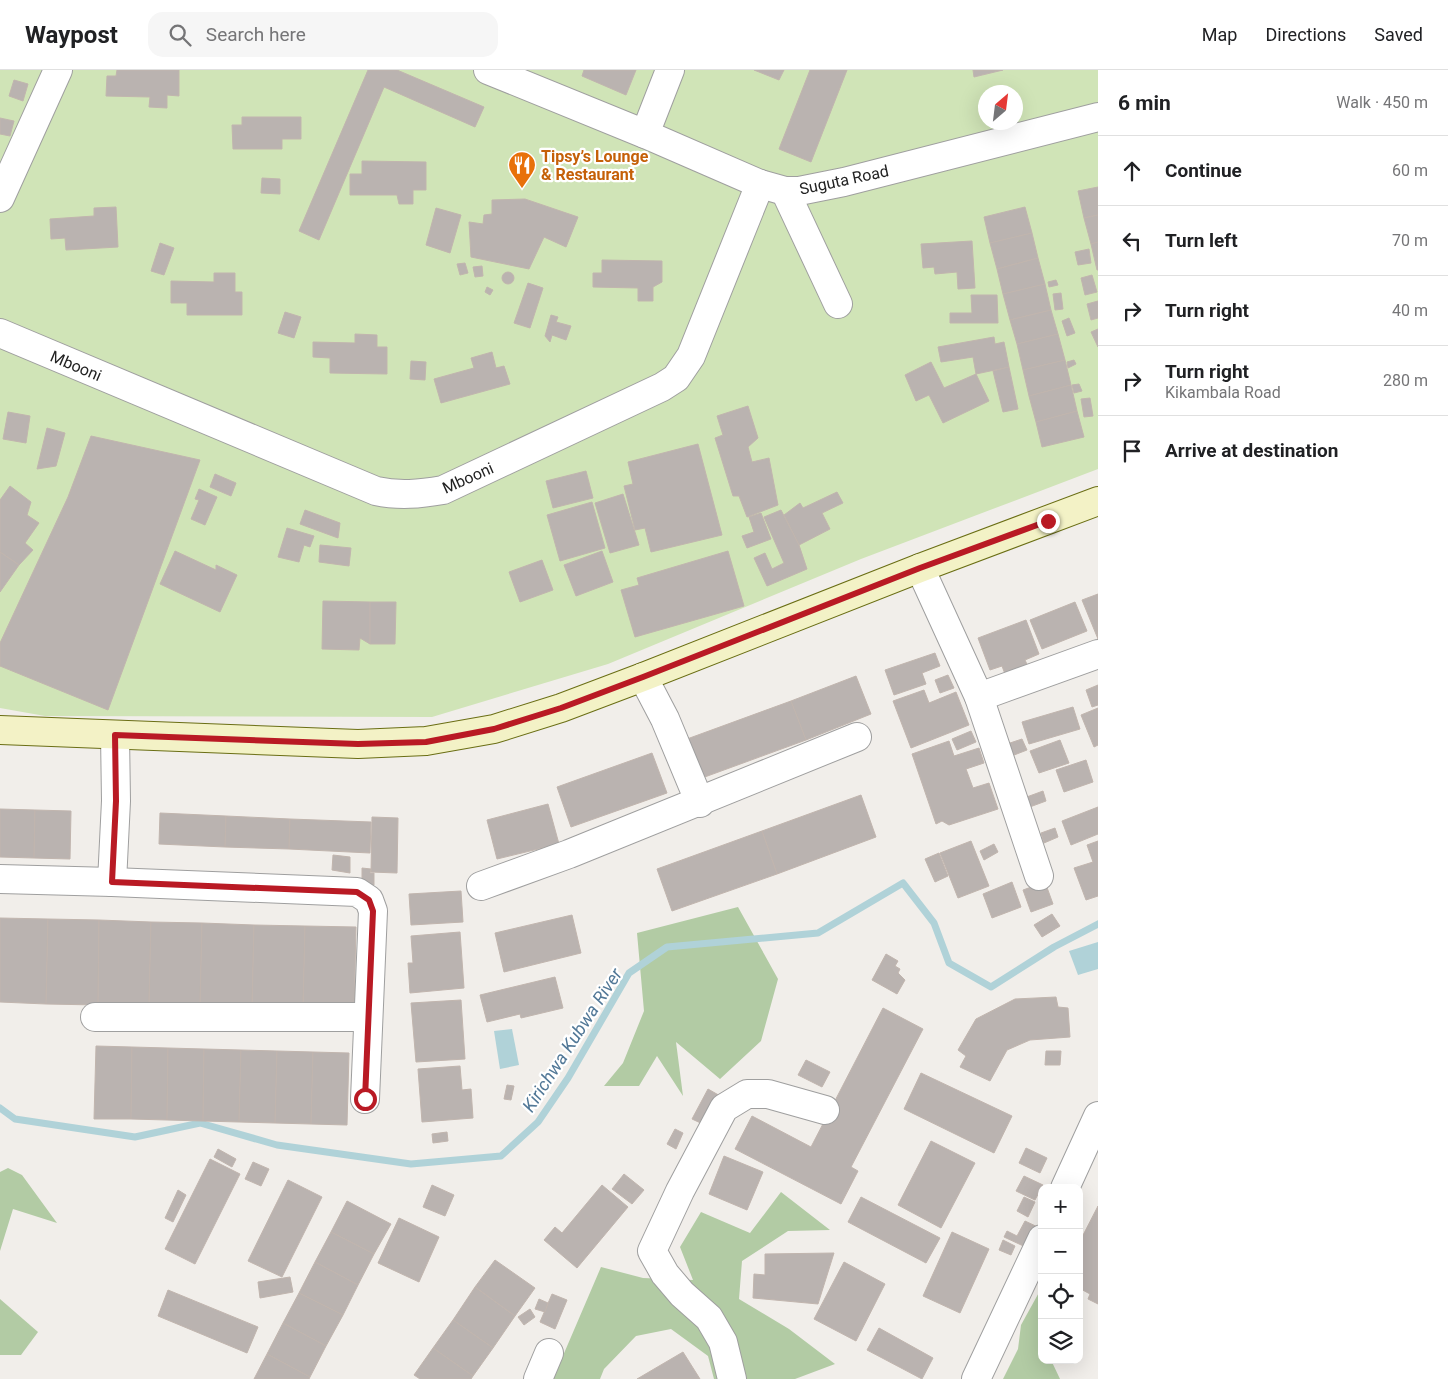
<!DOCTYPE html>
<meta charset="utf-8">
<style>
:root{--surface:#fff;--page:#f6f6f6;--text:#202124;--muted:#757577;--line:#e0e0e0}
body{margin:0;font-family:Roboto,sans-serif;background:var(--page);color:var(--text)}
.controls{position:absolute;right:15px;bottom:15px;display:grid;overflow:hidden;border-radius:10px;box-shadow:0 5px 20px #0002}
.controls button{width:45px;height:45px;display:grid;place-items:center;padding:0;border:0;border-bottom:1px solid var(--line);background:var(--surface);color:var(--text);font:25px sans-serif}
.compass{position:absolute;left:978px;top:15px;width:45px;height:45px;border-radius:50%;background:var(--surface);box-shadow:0 5px 20px #0002;rotate:28deg}
.stop{position:absolute;width:15px;height:15px;margin:-11px;border:4px solid #b91a24;border-radius:50%;background:#fff}
.stop.end{background:#b91a24;border-color:#fff;box-shadow:0 1px 5px #0008}
.list{margin:0;padding:0;list-style:none}
h2{display:flex;justify-content:space-between;align-items:center;height:65px;margin:0;padding:0 20px;font-size:21px}
h2 small{font-size:16px;font-weight:400;color:var(--muted)}
.list li{display:grid;grid-template-columns:32px 1fr auto;gap:15px;align-items:center;box-sizing:border-box;height:70px;padding:0 20px;border-top:1px solid var(--line)}
.list b{display:block;font-size:19px;white-space:nowrap}
.list p{margin:0;font-size:16px;white-space:nowrap;color:var(--muted)}
.list em{font-size:16px;font-style:normal;color:var(--muted)}
.icon{flex:none;width:28px;height:28px;fill:none;stroke:currentColor;stroke-width:2;stroke-linecap:round;stroke-linejoin:round}
.map{position:relative;flex:none;width:1098px;height:1309px;overflow:hidden}
header{display:flex;align-items:center;gap:30px;box-sizing:border-box;height:70px;padding:0 25px;background:var(--surface);border-bottom:1px solid var(--line)}
header strong{font-size:24px}
nav{display:flex;gap:28px;margin-inline-start:auto;font-size:18px}
.search{width:350px;height:45px;background:var(--page);display:flex;align-items:center;gap:12px;box-sizing:border-box;padding:0 18px;border-radius:15px;color:var(--muted);font-size:19px}
main{display:flex}
aside{flex:1;background:var(--surface)}
.map>svg:first-child{display:block}
.grass{fill:#d0e4b7;fill-rule:evenodd}
.forest{fill:#b2cba4}
.water{fill:#b0d2d8}
.lines{fill:none;stroke-linecap:round;stroke-linejoin:round}
.stream{stroke:#b0d2d8;stroke-width:7}
.building{fill:#bab3b0;stroke:#c1b5ae}
.street-casing{stroke:#9f9f9f;stroke-width:30}
.secondary-casing{stroke:#6a6e14;stroke-width:30}
.street{stroke:#fff;stroke-width:28}
.secondary{stroke:#f3f2c6;stroke-width:28}
.route{stroke:#b91a24;stroke-width:6}
.labels{text-anchor:middle;dominant-baseline:central;stroke-width:4.5;stroke-linejoin:round;paint-order:stroke}
.food-label{font-size:16px;font-weight:bold;fill:#c56008;stroke:#fff;text-anchor:start}
.street-label{font-size:16px;fill:#222;stroke:#fff}
.water-label{font-size:18px;font-style:italic;fill:#527897;stroke:#fff}
</style>
<header>
<strong>Waypost</strong>
<div class="search"><svg class="icon" aria-label="search" viewBox="0 0 24 24"><circle cx="10" cy="10" r="6"/><path d="M15 15l6 6"/></svg>Search here</div>
<nav><a>Map</a><a>Directions</a><a>Saved</a></nav>
</header>
<main>
<div class="map">
<svg width="1098" height="1309" viewBox="0 0 1098 1309">
<rect width="100%" height="100%" fill="#f1eeea"/>
<path class="grass" d="M0,0H1098V399L861,489L608,594L432,647L45,646L0,638ZM986,22H1016V52H986Z"/>
<g class="forest">
<polygon points="738,837 778,909 761,971 720,1009 676,972 683,1026 657,986 639,1016 604,1016 623,993 644,941 637,863"/>
<polygon points="8,1098 22,1105 57,1153 13,1139 0,1181 0,1102"/>
<polygon points="781,1122 830,1160 788,1161 742,1191 739,1229 789,1259 835,1294 795,1309 714,1309 708,1286 671,1259 636,1266 604,1299 600,1309 553,1309 601,1197 643,1208 693,1210 680,1177 701,1142 750,1163"/>
<polygon points="1042,1217 1042,1290 1051,1290 1060,1309 1003,1309 1018,1279 1021,1255"/>
<polygon points="0,1229 38,1262 21,1285 0,1285"/>
</g>
<g class="water">
<polygon points="1098,872 1098,899 1078,905 1069,881"/>
<polygon points="512,959 519,995 500,999 494,961"/>
</g>
<g class="lines">
<polyline class="stream" points="0,1038 15,1049 135,1067 200,1053 277,1075 411,1094 501,1086 538,1052 568,1008 629,903 667,877 818,863 903,813 934,853 949,893 991,917 1054,877 1098,854"/>
</g>
<g class="building">
<polygon points="117,0 179,0 179,26 167,25 167,38 149,37 150,27 106,26 107,6 116,6"/>
<polygon points="368,0 397,0 484,37 475,57 384,17 319,170 299,161"/>
<polygon points="584,0 636,0 626,25 582,6"/>
<polygon points="754,0 784,0 779,10"/>
<polygon points="810,0 847,0 811,92 779,79"/>
<polygon points="973,0 1003,0 974,7"/>
<polygon points="14,10 28,14 23,31 9,26"/>
<polygon points="242,47 301,47 301,69 282,69 282,79 233,79 232,55 242,55"/>
<polygon points="0,48 14,51 10,66 0,64"/>
<polygon points="362,91 426,92 426,120 413,120 413,134 399,134 397,125 350,125 350,104 362,104"/>
<polygon points="262,108 280,109 280,124 261,123"/>
<polygon points="1098,117 1098,145 1084,148 1078,121"/>
<polygon points="525,129 578,147 566,177 544,167 529,199 471,187 469,152 483,154 484,145 492,144 492,130"/>
<polygon points="116,137 118,177 66,180 65,168 51,169 50,149 94,146 94,138"/>
<polygon points="1025,137 1032,163 990,173 984,147"/>
<polygon points="436,138 461,145 450,183 426,175"/>
<polygon points="1098,145 1098,172 1091,174 1084,148"/>
<polygon points="1032,163 1038,188 997,199 990,173"/>
<polygon points="972,171 975,218 958,219 957,202 935,204 934,197 923,198 921,174"/>
<polygon points="1098,172 1098,200 1097,200 1091,174"/>
<polygon points="160,173 174,178 164,205 151,201"/>
<polygon points="1089,179 1091,193 1078,195 1075,182"/>
<polygon points="1038,188 1045,214 1003,224 997,199"/>
<polygon points="602,190 662,191 662,212 653,217 653,231 638,231 638,218 593,217 593,203 602,203"/>
<polygon points="465,193 468,203 460,205 457,194"/>
<polygon points="482,196 483,206 475,207 473,197"/>
<circle cx="508" cy="208" r="6"/>
<polygon points="214,203 235,203 235,222 242,222 242,245 187,245 187,233 171,233 171,211 214,212"/>
<polygon points="1092,205 1097,222 1085,225 1081,208"/>
<polygon points="1056,210 1058,215 1049,217 1048,212"/>
<polygon points="528,213 543,218 530,258 514,253"/>
<polygon points="1045,214 1051,240 1010,250 1003,224"/>
<polygon points="487,217 493,220 490,225 485,222"/>
<polygon points="1061,223 1063,239 1055,240 1053,224"/>
<polygon points="971,225 997,225 998,253 950,253 950,243 972,243"/>
<polygon points="1098,231 1098,248 1091,250 1087,234"/>
<polygon points="1051,240 1058,264 1017,274 1010,250"/>
<polygon points="285,242 301,247 294,268 278,263"/>
<polygon points="551,245 558,247 556,252 571,256 566,270 552,265 550,272 545,266"/>
<polygon points="1069,248 1075,263 1067,266 1062,251"/>
<polygon points="1098,259 1098,277 1091,262"/>
<polygon points="355,264 377,265 377,277 387,277 387,304 330,303 330,288 313,287 313,272 355,273"/>
<polygon points="1058,264 1065,290 1023,300 1017,274"/>
<polygon points="994,267 995,274 1004,272 1009,297 976,304 973,287 941,292 938,277"/>
<polygon points="492,282 496,298 504,296 510,314 441,333 434,309 474,298 471,288"/>
<polygon points="1065,290 1071,315 1029,326 1023,300"/>
<polygon points="1074,290 1076,294 1068,298 1067,292"/>
<polygon points="411,291 426,292 425,310 410,309"/>
<polygon points="931,292 944,318 976,304 989,331 943,353 929,325 916,331 905,305"/>
<polygon points="1009,297 1018,339 1003,342 993,301"/>
<polygon points="1079,314 1082,321 1074,323 1072,315"/>
<polygon points="1071,315 1077,341 1036,352 1029,326"/>
<polygon points="1090,328 1093,346 1084,347 1081,329"/>
<polygon points="748,336 758,368 748,377 752,392 769,388 778,435 747,447 739,426 733,426 715,368 723,365 717,346"/>
<polygon points="1077,341 1084,367 1042,377 1036,352"/>
<polygon points="8,342 30,346 26,373 3,369"/>
<polygon points="47,358 65,363 56,396 37,399"/>
<polygon points="91,366 200,390 108,640 0,596 0,573 68,427"/>
<polygon points="698,374 722,465 651,482 645,458 635,460 624,416 633,414 628,392"/>
<polygon points="586,401 593,428 553,438 546,411"/>
<polygon points="215,404 236,413 231,426 210,417"/>
<polygon points="10,416 31,432 27,445 39,453 25,473 33,480 19,495 0,482 0,430"/>
<polygon points="199,419 217,427 205,455 191,449 199,430 195,429"/>
<polygon points="837,422 843,433 822,443 830,459 799,475 784,445 800,433 803,438"/>
<polygon points="623,424 639,475 610,483 595,433"/>
<polygon points="592,432 605,478 560,491 547,445"/>
<polygon points="305,440 340,453 338,468 300,454"/>
<polygon points="781,440 799,475 807,499 767,516 754,488 765,483 772,499 784,493 764,447"/>
<polygon points="761,443 771,469 747,478 742,466 754,462 749,447"/>
<polygon points="287,458 314,466 310,477 304,475 299,492 278,487"/>
<polygon points="320,475 351,478 349,496 319,492"/>
<polygon points="175,481 216,500 216,495 237,505 220,542 160,514"/>
<polygon points="602,481 613,512 576,526 564,495"/>
<polygon points="728,481 744,536 635,567 621,520 639,515 637,508"/>
<polygon points="0,482 19,495 0,522"/>
<polygon points="542,490 553,520 520,532 509,502"/>
<polygon points="1098,524 1098,569 1082,530"/>
<polygon points="323,531 370,532 370,574 360,568 359,580 322,579"/>
<polygon points="370,532 396,532 395,574 370,574"/>
<polygon points="1075,532 1087,561 1042,579 1030,550"/>
<polygon points="1026,550 1039,584 1025,590 1031,603 1008,612 1002,596 990,600 978,568"/>
<polygon points="935,583 940,596 922,603 926,614 894,625 885,600"/>
<polygon points="948,605 954,618 940,623 935,610"/>
<polygon points="856,606 871,644 806,670 791,631"/>
<polygon points="1098,615 1098,635 1092,637 1086,620"/>
<polygon points="924,620 929,633 956,622 969,655 911,678 893,631"/>
<polygon points="791,631 806,670 702,708 687,669"/>
<polygon points="1073,637 1080,659 1029,674 1022,652"/>
<polygon points="1098,638 1098,675 1094,677 1081,645"/>
<polygon points="971,661 976,672 957,680 952,669"/>
<polygon points="1022,669 1027,680 1009,687 1004,675"/>
<polygon points="1060,670 1069,693 1039,703 1030,681"/>
<polygon points="949,671 954,686 979,678 984,693 966,699 973,718 989,713 998,739 949,755 942,751 936,754 912,684"/>
<polygon points="652,683 667,723 571,757 557,717"/>
<polygon points="1086,690 1093,712 1064,722 1056,700"/>
<polygon points="1043,721 1046,731 1027,738 1024,728"/>
<polygon points="861,725 876,767 777,804 762,761"/>
<polygon points="548,734 559,774 497,789 487,750"/>
<polygon points="1098,737 1098,764 1071,775 1062,751"/>
<polygon points="0,739 35,740 34,788 0,787"/>
<polygon points="35,740 71,741 70,789 34,788"/>
<polygon points="160,743 226,746 225,777 159,774"/>
<polygon points="226,746 290,749 289,779 225,777"/>
<polygon points="372,747 398,748 397,803 371,802"/>
<polygon points="290,749 371,752 370,783 289,779"/>
<polygon points="1055,758 1058,767 1044,773 1041,763"/>
<polygon points="762,761 777,804 672,841 657,799"/>
<polygon points="971,771 989,816 958,828 940,783"/>
<polygon points="1098,771 1098,826 1086,830 1074,798 1093,792 1087,775"/>
<polygon points="994,774 998,782 984,790 980,781"/>
<polygon points="939,783 948,806 935,812 925,789"/>
<polygon points="333,785 350,787 350,803 332,800"/>
<polygon points="362,798 371,799 370,803 374,803 374,815 362,814"/>
<polygon points="1012,812 1021,837 992,848 983,824"/>
<polygon points="1045,812 1053,834 1031,842 1023,820"/>
<polygon points="461,821 463,852 411,855 409,824"/>
<polygon points="1052,844 1060,856 1042,867 1034,855"/>
<polygon points="572,845 581,883 504,902 495,863"/>
<polygon points="0,848 48,849 46,934 0,932"/>
<polygon points="48,849 99,850 98,935 46,934"/>
<polygon points="99,850 151,852 149,936 98,935"/>
<polygon points="151,852 202,853 200,937 149,936"/>
<polygon points="202,853 254,855 252,939 200,937"/>
<polygon points="254,855 305,856 303,940 252,939"/>
<polygon points="305,856 356,857 354,941 303,940"/>
<polygon points="460,862 464,918 410,923 408,893 413,893 411,866"/>
<polygon points="886,884 898,891 895,896 900,899 898,903 905,910 897,924 872,910"/>
<polygon points="555,907 563,938 521,948 520,944 487,952 480,925"/>
<polygon points="1056,927 1058,937 1068,938 1070,967 1030,970 1007,980 990,1011 960,997 966,986 958,980 976,949 1015,929"/>
<polygon points="461,930 465,989 416,992 411,933"/>
<polygon points="883,938 923,959 851,1097 858,1101 841,1134 735,1079 752,1046 811,1077"/>
<polygon points="96,976 132,977 131,1049 94,1049"/>
<polygon points="132,977 168,978 167,1050 131,1049"/>
<polygon points="168,978 204,979 203,1051 167,1050"/>
<polygon points="204,979 241,980 239,1052 203,1051"/>
<polygon points="241,980 277,981 275,1053 239,1052"/>
<polygon points="277,981 313,982 311,1054 275,1053"/>
<polygon points="1046,981 1061,981 1060,995 1045,995"/>
<polygon points="313,982 349,983 347,1055 311,1054"/>
<polygon points="806,990 830,1002 822,1017 798,1005"/>
<polygon points="460,996 462,1020 471,1019 473,1048 422,1052 418,999"/>
<polygon points="921,1003 1012,1046 994,1083 904,1039"/>
<polygon points="507,1015 514,1016 511,1030 504,1029"/>
<polygon points="708,1019 722,1027 707,1056 692,1049"/>
<polygon points="675,1059 683,1063 676,1079 667,1074"/>
<polygon points="447,1062 448,1071 433,1073 432,1064"/>
<polygon points="931,1071 975,1093 941,1158 898,1135"/>
<polygon points="1026,1078 1047,1088 1040,1103 1019,1093"/>
<polygon points="218,1079 236,1089 232,1097 214,1087"/>
<polygon points="724,1086 763,1102 747,1140 709,1124"/>
<polygon points="210,1089 240,1104 195,1194 165,1179"/>
<polygon points="253,1092 269,1099 261,1116 245,1109"/>
<polygon points="624,1104 644,1120 632,1134 612,1119"/>
<polygon points="1024,1106 1043,1115 1035,1130 1016,1121"/>
<polygon points="288,1110 322,1127 282,1207 248,1191"/>
<polygon points="432,1115 454,1125 445,1146 423,1137"/>
<polygon points="602,1115 628,1137 577,1198 544,1170 555,1157 562,1163"/>
<polygon points="178,1120 186,1125 173,1152 165,1148"/>
<polygon points="861,1127 940,1168 926,1193 848,1152"/>
<polygon points="1024,1127 1035,1132 1028,1147 1017,1141"/>
<polygon points="347,1131 391,1154 374,1184 331,1162"/>
<polygon points="1098,1136 1098,1234 1088,1229 1090,1224 1079,1218 1079,1173"/>
<polygon points="399,1148 439,1167 419,1212 378,1193"/>
<polygon points="1025,1151 1042,1159 1032,1180 1004,1167 1007,1161 1017,1166"/>
<polygon points="331,1162 374,1184 358,1215 315,1192"/>
<polygon points="952,1162 989,1179 960,1243 923,1226"/>
<polygon points="1003,1170 1015,1176 1011,1185 999,1180"/>
<polygon points="834,1183 818,1234 753,1228 754,1204 765,1205 765,1184"/>
<polygon points="495,1190 535,1218 515,1246 475,1217"/>
<polygon points="315,1192 358,1215 343,1245 299,1223"/>
<polygon points="844,1192 885,1214 856,1271 814,1249"/>
<polygon points="290,1207 293,1222 260,1228 258,1212"/>
<polygon points="475,1217 515,1246 493,1278 453,1250"/>
<polygon points="168,1220 258,1257 247,1283 158,1246"/>
<polygon points="299,1223 343,1245 326,1276 283,1253"/>
<polygon points="552,1224 567,1230 555,1259 540,1252"/>
<polygon points="539,1229 548,1233 545,1242 535,1239"/>
<polygon points="530,1239 535,1247 524,1255 518,1247"/>
<polygon points="453,1250 493,1278 473,1306 433,1278"/>
<polygon points="283,1253 326,1276 310,1307 267,1284"/>
<polygon points="879,1258 933,1288 922,1309 867,1280"/>
<polygon points="433,1278 473,1306 471,1309 420,1309 414,1305"/>
<polygon points="683,1282 700,1309 637,1309"/>
<polygon points="267,1284 310,1307 309,1309 254,1309"/>
</g>
<g class="lines">
<g class="street-casing">
<g id="street">
<polyline points="488,0 645,64 760,114 785,121 799,121 844,112 1098,47"/>
<polyline points="645,64 670,0"/>
<polyline points="785,121 838,234"/>
<polyline points="0,128 58,0"/>
<path d="M0,263L376,421C399,426 420,424 443,420L662,317L676,308L691,286L760,114"/>
<polyline points="920,498 979,627 1039,806"/>
<polyline points="643,607 665,649 700,733"/>
<polyline points="979,627 1098,584"/>
<polyline points="0,809 112,812 116,731 115,665"/>
<polyline points="112,812 357,822 369,830 373,841 365,1029"/>
<polyline points="481,816 569,784 857,667"/>
<polyline points="95,947 367,947"/>
<polyline points="1065,1118 1098,1046"/>
<polyline points="538,1309 549,1283"/>
<polyline points="732,1309 723,1272 709,1248 682,1224 665,1204 652,1181 680,1121 724,1038 747,1024 768,1024 825,1040"/>
<polyline points="976,1309 1042,1169"/>
</g>
</g>
<g class="secondary-casing">
<polyline id="secondary" points="0,660 358,674 426,671 494,659 561,638 643,607 920,498 1098,431"/>
</g>
<use href="#street" class="street"/>
<use href="#secondary" class="secondary"/>
</g>
<g class="lines">
<polyline class="route" points="365,1029 373,841 369,830 357,822 112,812 116,731 115,665 358,674 426,672 494,659 561,638 643,607 920,498 1048,451"/>
</g>
<defs>
<g id="restaurant-pin" transform="scale(1.4375)"><path d="M0 17L-7.5 6A9.5 9.5 0 1 1 7.5 6Z" fill="#e8710a" stroke="#fff"/><path d="M-5-6h1v4h1v-4h1v4h1v-4h1v5L-1.5 .5V6h-2V.5L-5-1ZM5-6V6H3V1.5H1.5Q1.5-4 5-6Z" fill="#fff"/></g>
</defs>
<g fill-rule="evenodd">
<use href="#restaurant-pin" x="522" y="95"/>
</g>
<g class="labels">
<g class="food-label">
<text x="541" y="86">Tipsy’s Lounge<tspan x="541" dy="18">&amp; Restaurant</tspan></text>
</g>
<g class="street-label">
<text transform="translate(844 110) rotate(-12)">Suguta Road</text>
<text transform="translate(76 296) rotate(23)">Mbooni</text>
<text transform="translate(468 408) rotate(-24)">Mbooni</text>
</g>
<g class="water-label">
<text transform="translate(572 970) rotate(-57)">Kirichwa Kubwa River</text>
</g>
</g>
</svg>
<div class="controls">
<button>+</button>
<button>−</button>
<button><svg class="icon" aria-label="locate" viewBox="0 0 24 24"><circle cx="12" cy="12" r="6"/><path d="M12 2v4M12 18v4M2 12h4M18 12h4"/></svg></button>
<button><svg class="icon" aria-label="layers" viewBox="0 0 24 24"><path d="M12 4l9 5-9 5-9-5zM3 14l9 5 9-5"/></svg></button>
</div>
<svg class="compass" viewBox="-18 -18 36 36"><path d="M0-13l5 13h-10z" fill="#e53935"/><path d="M0 13l5-13h-10z" fill="#757577"/></svg>
<div class="stop" style="left:365px;top:1029px"></div>
<div class="stop end" style="left:1048px;top:451px"></div>
</div>
<aside>
<h2>6 min<small>Walk · 450 m</small></h2>
<ul class="list">
<li><svg class="icon" aria-label="ahead" viewBox="0 0 24 24"><path d="M12 20V5M6 11l6-6 6 6"/></svg><div><b>Continue</b></div><em>60 m</em></li>
<li><svg class="icon" aria-label="left" viewBox="0 0 24 24"><path d="M17 20v-9H6M10 6l-5 5 5 5"/></svg><div><b>Turn left</b></div><em>70 m</em></li>
<li><svg class="icon" aria-label="right" viewBox="0 0 24 24"><path d="M7 20v-9h11M14 6l5 5-5 5"/></svg><div><b>Turn right</b></div><em>40 m</em></li>
<li><svg class="icon" aria-label="right" viewBox="0 0 24 24"><path d="M7 20v-9h11M14 6l5 5-5 5"/></svg><div><b>Turn right</b><p>Kikambala Road</p></div><em>280 m</em></li>
<li><svg class="icon" aria-label="arrive" viewBox="0 0 24 24"><path d="M6 21V4h12l-3 4 3 4H6"/></svg><div><b>Arrive at destination</b></div></li>
</ul>
</aside>
</main>
